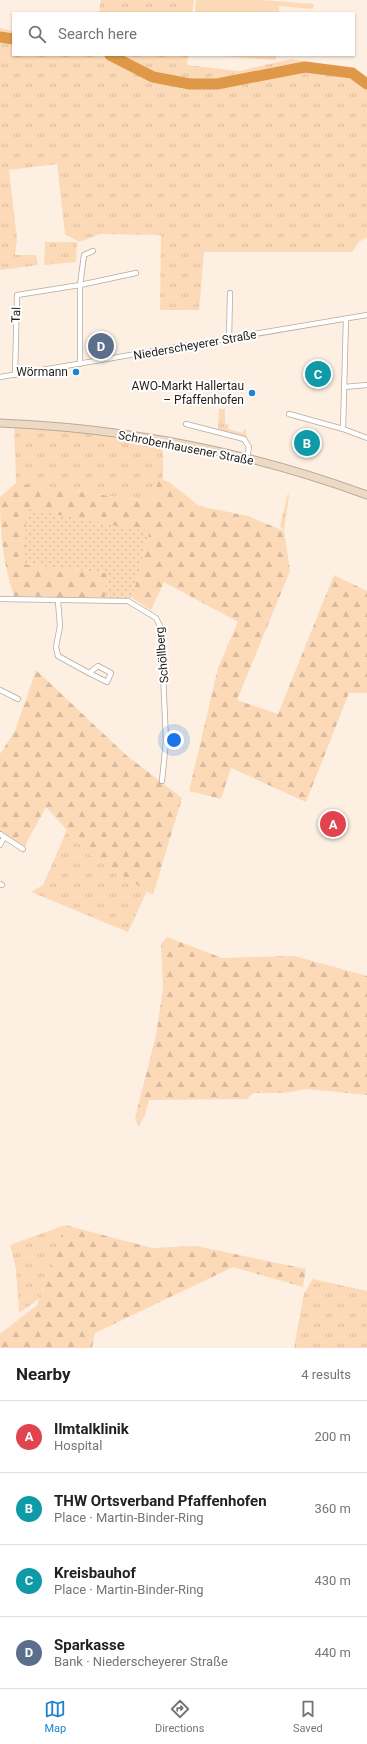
<!DOCTYPE html>
<meta charset="utf-8">
<style>
:root{--surface:#fff;--page:#f6f6f6;--text:#202124;--muted:#757577;--line:#e0e0e0;--accent:#1e84cf}
body{margin:0;font-family:Roboto,sans-serif;background:var(--page);color:var(--text)}
.you{position:absolute;left:174px;top:740px;width:14px;height:14px;margin:-10px;border:3px solid #fff;border-radius:50%;background:#1a73e8;box-shadow:0 0 0 6px #1a73e833}
.badge{display:grid;place-items:center;width:26px;height:26px;border-radius:50%;background:var(--accent);color:#fff;font-size:13px;font-weight:700}
.pin{position:absolute;translate:-50% -50%;border:2px solid #fff;box-shadow:0 1px 4px #0006}
.list{margin:0;padding:0;list-style:none}
h2{display:flex;justify-content:space-between;align-items:center;height:52px;margin:0;padding:0 16px;font-size:17px}
h2 small{font-size:13px;font-weight:400;color:var(--muted)}
.list li{display:grid;grid-template-columns:26px 1fr auto;gap:12px;align-items:center;box-sizing:border-box;height:72px;padding:0 16px;border-top:1px solid var(--line)}
.list b{display:block;font-size:15px;white-space:nowrap}
.list p{margin:0;font-size:13px;white-space:nowrap;color:var(--muted)}
.list em{font-size:13px;font-style:normal;color:var(--muted)}
.icon{flex:none;width:22px;height:22px;fill:none;stroke:currentColor;stroke-width:2;stroke-linecap:round;stroke-linejoin:round}
.map{position:relative;flex:none;width:367px;height:1348px;overflow:hidden}
.search{position:absolute;background:var(--surface);box-shadow:0 1px 3px #0004;left:12px;right:12px;top:12px;height:44px;display:flex;align-items:center;gap:10px;box-sizing:border-box;padding:0 14px;border-radius:0px;color:var(--muted);font-size:15px}
.sheet{height:340px;background:var(--surface)}
nav{display:flex;justify-content:space-around;align-items:center;box-sizing:border-box;height:56px;border-top:1px solid var(--line);background:var(--surface);font-size:11px;color:var(--muted)}
nav a{display:grid;justify-items:center;gap:2px}
nav .on{color:var(--accent)}
.map>svg:first-child{display:block}
.grass{fill:url(#grass-tufts)}
.forest{fill:url(#forest-firs)}
.park{fill:#fcdab8}
.garden{fill:url(#garden-dots)}
.lines{fill:none;stroke-linecap:round;stroke-linejoin:round}
.river{stroke:#de9848;stroke-width:11}
.minor-casing{stroke:#b9aa9a;stroke-width:6}
.secondary-casing{stroke:#b9aa9a;stroke-width:9}
.minor{stroke:#fff;stroke-width:4.5}
.secondary{stroke:#eddac5;stroke-width:7}
.poi-dot{fill:#1e84cf;stroke:#fff;stroke-width:1.5}
.labels{text-anchor:middle;dominant-baseline:central;stroke-width:4;stroke-linejoin:round;paint-order:stroke}
.street-label{font-size:12px;fill:#241e19;stroke:#fff}
.poi-label{font-size:12px;fill:#241e19;stroke:#fff;text-anchor:end}
</style>
<div class="map">
<svg width="367" height="1348" viewBox="0 0 367 1348">
<defs>
<pattern id="grass-tufts" width="24" height="20" patternUnits="userSpaceOnUse"><rect width="24" height="20" fill="#fcdab8"/><path d="M3 7l-1-3M5 7V3M7 7l1-3M15 17l-1-3M17 17v-4M19 17l1-3" fill="none" stroke="#d8bb9e"/></pattern>
<pattern id="forest-firs" width="22" height="20" patternUnits="userSpaceOnUse"><rect width="22" height="20" fill="#fcdab8"/><path d="M5 1l3.5 6h-7zM16 11l3.5 6h-7z" fill="#d8bb9e"/></pattern>
<pattern id="garden-dots" width="8" height="8" patternUnits="userSpaceOnUse"><rect width="8" height="8" fill="#fcdab8"/><path d="M2 2h.1M6 6h.1" fill="none" stroke="#d8bb9e" stroke-width="1.8" stroke-linecap="round"/></pattern>
</defs>
<rect width="100%" height="100%" fill="#fdefe2"/>
<g class="grass">
<polygon points="101,0 194,0 192,13 99,13"/>
<polygon points="0,28 13,31 13,55 188,55 187,65 239,71 291,59 352,70 367,83 367,237 359,242 352,252 204,252 199,310 160,310 161,235 100,234 79,242 65,234 57,164 9,170 17,239 15,255 36,255 38,265 0,270"/>
<polygon points="45,242 77,242 76,262 44,265"/>
<polygon points="219,409 225,409 225,424 229,425 228,429 243,433 244,429 246,431 247,438 218,432"/>
<polygon points="14,423 163,441 163,480 158,479 154,502 16,483"/>
<polygon points="288,493 289,496 284,531 280,526"/>
<polygon points="67,830 90,855 147,891 128,932 31,892 43,885"/>
<polygon points="65,1225 39,1299 19,1313 16,1269 10,1245"/>
<polygon points="313,1279 367,1291 367,1348 294,1348 304,1293"/>
</g>
<g class="forest">
<path d="M158,478L169,482L199,506L248,516L284,531L290,571L237,700L278,714L334,575L367,591V693H349L306,802L231,768L221,799L189,791L218,668L238,622L164,582L151,610L132,598L149,532L24,564L107,573L105,598L14,596C3,565 0,530 0,497L16,483L154,502Z"/>
<polygon points="36,670 126,755 182,798 153,895 90,855 46,807 24,847 0,832 0,754 15,731"/>
<polygon points="167,937 222,958 294,956 367,976 367,1095 307,1089 285,1093 253,1093 247,1099 149,1100 145,1115 139,1126 135,1118 156,1035 163,989 161,944"/>
<polygon points="65,1225 152,1248 196,1246 306,1269 303,1287 233,1267 95,1333 92,1348 0,1348 0,1334 37,1305"/>
</g>
<g class="park">
<polygon points="196,0 261,0 314,4 313,9 279,6 279,13 195,13"/>
<polygon points="208,55 276,55 276,60"/>
</g>
<polygon class="garden" points="27,509 149,532 132,598 105,598 107,573 24,564"/>
<g class="lines">
<g class="river">
<polyline points="0,37 13,39"/>
<polyline points="110,55 153,77 190,84 217,84 305,67 352,73 367,84"/>
</g>
<g class="minor-casing">
<g id="minor">
<polyline points="229,339 230,293"/>
<polyline points="80,364 80,285 136,273"/>
<polyline points="15,375 17,295 80,285 84,255 93,251"/>
<polyline points="0,377 367,315"/>
<polyline points="344,387 367,385"/>
<polyline points="289,414 343,429 367,438"/>
<polyline points="186,424 244,439 249,447 247,458"/>
<polyline points="343,429 346,319"/>
<polyline points="0,599 128,601 156,618 161,628 166,741 162,781"/>
<polyline points="58,601 60,626 56,647 58,656 89,673"/>
<polygon points="98,666 111,673 107,682 89,673"/>
<polyline points="0,690 18,699"/>
<polyline points="0,834 23,849"/>
<polyline points="0,845 4,837"/>
<polyline points="0,884 2,885"/>
</g>
</g>
<g class="secondary-casing">
<path id="secondary" d="M0,423C124,428 250,452 367,495"/>
</g>
<use href="#minor" class="minor"/>
<use href="#secondary" class="secondary"/>
</g>
<g class="poi-dot">
<circle cx="76" cy="372" r="4"/>
<circle cx="252" cy="393" r="4"/>
</g>
<g class="labels">
<g class="street-label">
<text transform="translate(16 315) rotate(-88)">Tal</text>
<text transform="translate(195 345) rotate(-10)">Niederscheyerer Straße</text>
<text transform="translate(186 448) rotate(11)">Schrobenhausener Straße</text>
<text transform="translate(162 655) rotate(-95)">Schöllberg</text>
</g>
<g class="poi-label">
<text x="68" y="372">Wörmann</text>
<text x="244" y="386">AWO-Markt Hallertau<tspan x="244" dy="14">– Pfaffenhofen</tspan></text>
</g>
</g>
</svg>
<div class="you"></div>
<div class="pin badge" style="left:333px;top:824px;background:#e0444e">A</div>
<div class="pin badge" style="left:307px;top:443px;background:#0f9aa8">B</div>
<div class="pin badge" style="left:318px;top:374px;background:#0f9aa8">C</div>
<div class="pin badge" style="left:101px;top:346px;background:#5c6f8a">D</div>
<div class="search"><svg class="icon" aria-label="search" viewBox="0 0 24 24"><circle cx="10" cy="10" r="6"/><path d="M15 15l6 6"/></svg>Search here</div>
</div>
<section class="sheet">
<h2>Nearby<small>4 results</small></h2>
<ul class="list">
<li><span class="badge" style="background:#e0444e">A</span><div><b>Ilmtalklinik</b><p>Hospital</p></div><em>200 m</em></li>
<li><span class="badge" style="background:#0f9aa8">B</span><div><b>THW Ortsverband Pfaffenhofen</b><p>Place · Martin-Binder-Ring</p></div><em>360 m</em></li>
<li><span class="badge" style="background:#0f9aa8">C</span><div><b>Kreisbauhof</b><p>Place · Martin-Binder-Ring</p></div><em>430 m</em></li>
<li><span class="badge" style="background:#5c6f8a">D</span><div><b>Sparkasse</b><p>Bank · Niederscheyerer Straße</p></div><em>440 m</em></li>
</ul>
</section>
<nav>
<a class="on"><svg class="icon" aria-label="map" viewBox="0 0 24 24"><path d="M3 6l6-2 6 2 6-2v14l-6 2-6-2-6 2zM9 4v14M15 6v14"/></svg>Map</a>
<a><svg class="icon" aria-label="directions" viewBox="0 0 24 24"><path d="M12 3l9 9-9 9-9-9zM9 14v-3h6M13 9l2 2-2 2"/></svg>Directions</a>
<a><svg class="icon" aria-label="saved" viewBox="0 0 24 24"><path d="M7 4h10v16l-5-4-5 4z"/></svg>Saved</a>
</nav>
